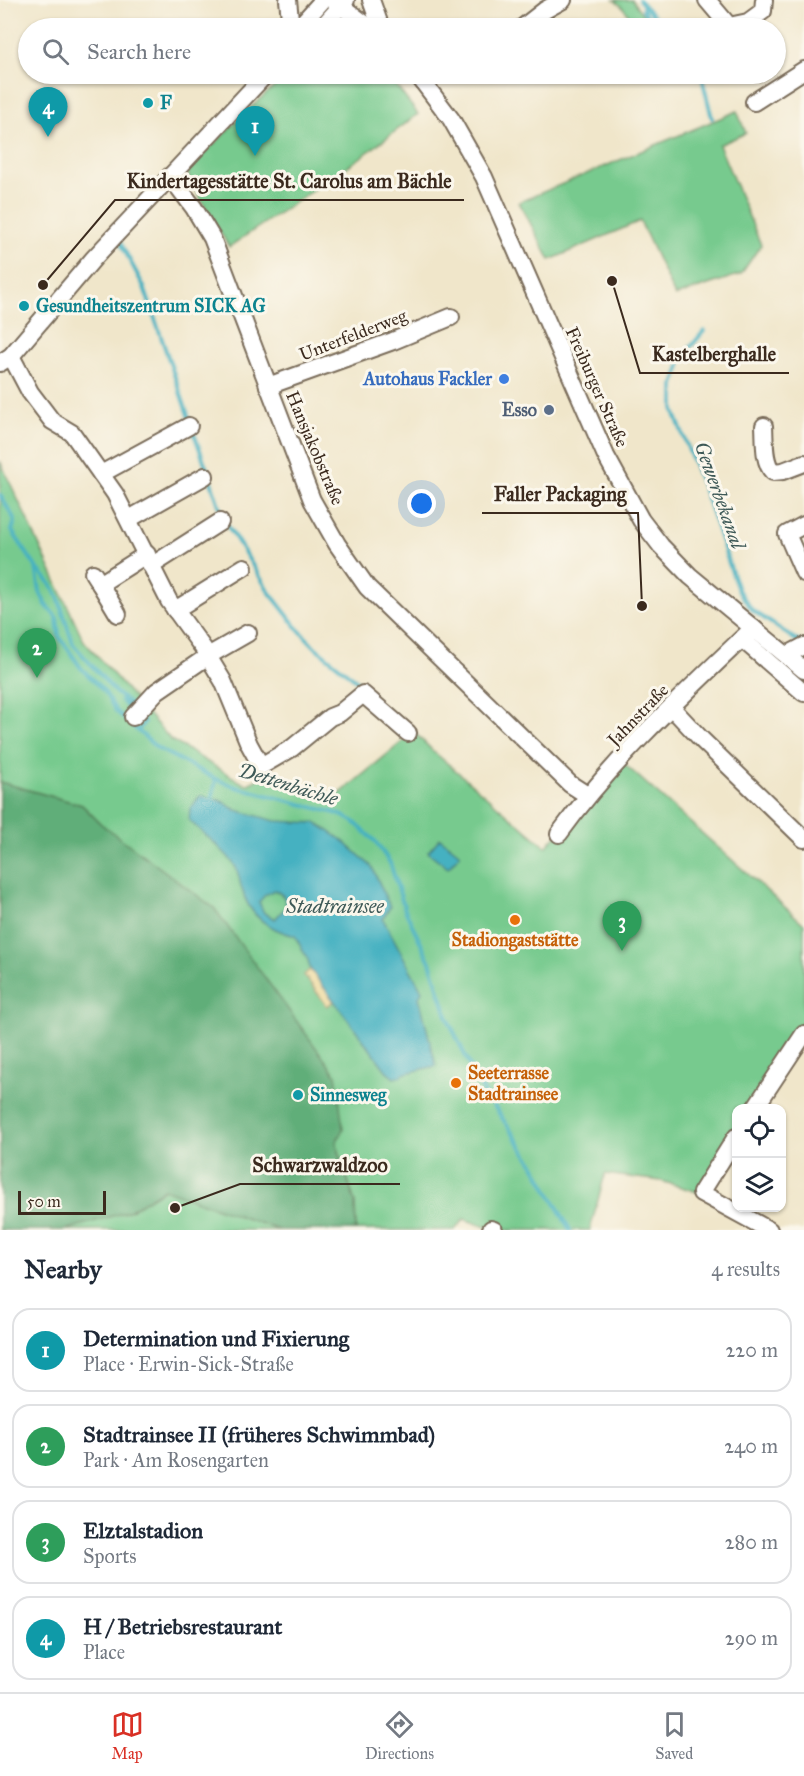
<!DOCTYPE html>
<meta charset="utf-8">
<style>
:root{--surface:#fff;--page:#f2f2f3;--text:#1f2937;--muted:#747a83;--line:#e0e1e3;--accent:#d93025}
body{margin:0;font-family:"IM FELL Great Primer",serif;background:var(--page);color:var(--text)}
.controls{position:absolute;right:18px;bottom:18px;display:grid;overflow:hidden;border-radius:12px;box-shadow:0 2px 4px #0004}
.controls button{width:54px;height:54px;display:grid;place-items:center;padding:0;border:0;border-bottom:2px solid var(--line);background:var(--surface);color:var(--text);font:30px sans-serif}
.scale{position:absolute;left:18px;bottom:15px;width:88px;box-sizing:border-box;padding-left:6px;border:3px solid #3b2a1e;border-top:0;font-size:16px;line-height:21px;white-space:nowrap;color:#3b2a1e;-webkit-text-stroke:4px #fbf7ec;paint-order:stroke}
.you{position:absolute;left:422px;top:504px;width:21px;height:21px;margin:-15px;border:4px solid #fff;border-radius:50%;background:#1a73e8;box-shadow:0 0 0 9px #1a73e833}
.badge{display:grid;place-items:center;width:39px;height:39px;border-radius:50%;background:var(--accent);color:#fff;font-size:20px;font-weight:700}
.pin{position:absolute;translate:-50% -50px;filter:drop-shadow(0 2px 3px #0008)}
.pin::after{content:'';position:absolute;top:32px;width:21px;height:18px;background:inherit;clip-path:polygon(0 0,100% 0,50% 100%)}
.list{margin:0;padding:0;list-style:none}
h2{display:flex;justify-content:space-between;align-items:center;height:78px;margin:0;padding:0 24px;font-size:26px}
h2 small{font-size:20px;font-weight:400;color:var(--muted)}
.list li{display:grid;grid-template-columns:39px 1fr auto;gap:18px;align-items:center;box-sizing:border-box;height:84px;margin:0 12px 12px;padding:0 12px;border:2px solid var(--line);border-radius:18px}
.list b{display:block;font-size:22px;white-space:nowrap}
.list p{margin:0;font-size:20px;white-space:nowrap;color:var(--muted)}
.list em{font-size:20px;font-style:normal;color:var(--muted)}
.icon{flex:none;width:33px;height:33px;fill:none;stroke:currentColor;stroke-width:2;stroke-linecap:round;stroke-linejoin:round}
.map{position:relative;flex:none;width:804px;height:1230px;overflow:hidden}
.search{position:absolute;background:var(--surface);box-shadow:0 2px 4px #0004;left:18px;right:18px;top:18px;height:66px;display:flex;align-items:center;gap:15px;box-sizing:border-box;padding:0 21px;border-radius:33px;color:var(--muted);font-size:22px}
.sheet{height:462px;background:var(--surface)}
nav{display:flex;justify-content:space-around;align-items:center;box-sizing:border-box;height:84px;border-top:2px solid var(--line);background:var(--surface);font-size:16px;color:var(--muted)}
nav a{display:grid;justify-items:center;gap:3px}
nav .on{color:var(--accent)}
.map>svg:first-child{display:block}
.green{fill:#77ca8e;stroke:#597a56;stroke-width:1.5}
.forest{fill:#61ae79;stroke:#4e6c4c;stroke-width:1.5}
.sand{fill:#eeda9e;stroke:#94825e;stroke-width:1.5}
.water{fill:#44b1c1;stroke:#406e70;stroke-width:1.5;fill-rule:evenodd}
.lines{fill:none;stroke-linecap:round;stroke-linejoin:round}
.stream{stroke:#44b1c1;stroke-width:4}
.minor-casing{stroke:#7a6c5a;stroke-width:20}
.minor{stroke:#fff;stroke-width:16}
.culture-dot{fill:#0f9aa8;stroke:#fbf7ec;stroke-width:2}
.shop-dot{fill:#3f7fe0;stroke:#fbf7ec;stroke-width:2}
.service-dot{fill:#5c6f8a;stroke:#fbf7ec;stroke-width:2}
.food-dot{fill:#e8710a;stroke:#fbf7ec;stroke-width:2}
.labels{text-anchor:middle;dominant-baseline:central;stroke-width:6;stroke-linejoin:round;paint-order:stroke}
.culture-label{font-size:18px;font-weight:bold;fill:#0d838f;stroke:#fbf7ec;text-anchor:start}
.street-label{font-size:18px;fill:#3b2a1e;stroke:#fbf7ec}
.shop-label{font-size:18px;font-weight:bold;fill:#366cbe;stroke:#fbf7ec;text-anchor:end}
.service-label{font-size:18px;font-weight:bold;fill:#4e5e75;stroke:#fbf7ec;text-anchor:end}
.food-label{font-size:18px;font-weight:bold;fill:#c56008;stroke:#fbf7ec}
.water-label{font-size:20px;font-style:italic;fill:#3e5957;stroke:#fbf7ec}
.leader{fill:none;stroke:#3b2a1e;stroke-width:2}
.callout-dot{fill:#3b2a1e;stroke:#fbf7ec;stroke-width:2}
.callout-label{font-size:20px;text-anchor:middle;font-weight:bold;fill:#3b2a1e;stroke:#fbf7ec;stroke-width:6;stroke-linejoin:round;paint-order:stroke}
</style>
<div class="map">
<svg width="804" height="1230" viewBox="0 0 804 1230">
<rect width="100%" height="100%" fill="#fbf7ec"/>
<filter id="ink" filterUnits="userSpaceOnUse"><feTurbulence type="fractalNoise" baseFrequency=".0167" numOctaves="2"/><feDisplacementMap in="SourceGraphic" scale="12" xChannelSelector="R" yChannelSelector="G"/><feConvolveMatrix kernelMatrix="1 2 1 2 8 2 1 2 1" color-interpolation-filters="sRGB"/></filter>
<filter id="wash" filterUnits="userSpaceOnUse"><feTurbulence type="fractalNoise" baseFrequency=".008" numOctaves="4" result="noise"/><feDisplacementMap in="SourceGraphic" scale="24" xChannelSelector="R" yChannelSelector="G"/><feGaussianBlur stdDeviation="1.35" result="paint"/><feColorMatrix in="noise" values="0 0 0 0 0 0 0 0 0 0 0 0 0 0 0 0 0 1.4 0 .05"/><feComposite in="paint" operator="in"/></filter>
<g filter="url(#wash)">
<rect width="100%" height="100%" fill="#f0e6ca"/>
<g class="green">
<path d="M614,0H632L653,28H636C631,17 624,7 614,0Z"/>
<polygon points="289,74 387,74 418,114 360,158 229,247 191,183 187,171 252,106"/>
<polygon points="737,111 746,133 719,145 761,245 741,274 675,296 640,221 550,260 519,202"/>
<polygon points="0,461 84,641 171,740 246,785 270,773 280,783 337,796 414,732 434,752 546,847 621,761 804,924 804,1029 754,1108 736,1108 736,1137 701,1193 661,1181 605,1174 590,1230 494,1230 464,1219 455,1230 356,1230 355,1203 336,1141 268,985 214,908 101,824 82,805 0,782"/>
<polygon points="164,1189 279,1230 65,1230 129,1211"/>
</g>
<polygon class="forest" points="0,782 82,805 101,824 214,908 336,1075 343,1129 336,1142 355,1203 356,1230 279,1230 164,1189 129,1211 65,1230 0,1230"/>
<polygon class="sand" points="313,967 338,998 327,1006 304,975"/>
<g class="water">
<path d="M200,796L220,800L236,810L275,821L316,823L321,826L342,840L372,867L390,907L383,919L422,991L419,997L436,1066L402,1074V1076L394,1078L388,1073L310,969L308,960L295,936C269,929 249,917 242,889C239,881 239,870 233,863C222,847 203,834 189,820L190,809ZM274,890C283,894 286,898 286,907L275,919L264,913L259,902L265,895Z"/>
<polygon points="440,838 460,854 448,868 428,852"/>
</g>
<g class="lines">
<g class="stream">
<polyline points="639,0 665,28"/>
<polyline points="643,5 643,10 653,26 661,25"/>
<polyline points="701,74 712,118"/>
<polyline points="119,240 144,287 190,421"/>
<polyline points="704,331 683,356 674,385 674,411 709,504 738,590 752,610 799,642"/>
<polyline points="192,428 208,472"/>
<polyline points="210,479 224,520 270,593 299,630 316,648 366,688"/>
<polyline points="0,495 15,520 12,531 36,567 40,592 46,605 57,618 59,636 81,668 104,691 116,711 157,748 216,779 236,787 339,814 353,821 375,841 390,863 405,910 430,962 448,1019 477,1081 534,1165 570,1230"/>
<polyline points="37,568 52,586 58,597 73,644 116,693 134,707"/>
<polyline points="121,700 131,711"/>
<polyline points="138,731 144,722 142,717"/>
<polyline points="212,798 216,779"/>
</g>
</g>
</g>
<g filter="url(#ink)">
<g class="lines">
<g class="minor-casing">
<g id="minor">
<polyline points="288,0 291,28"/>
<polyline points="333,0 370,28"/>
<polyline points="371,0 381,28"/>
<polyline points="707,0 729,26 748,22 763,11 764,0"/>
<polyline points="298,28 323,0"/>
<polyline points="321,28 346,0"/>
<polyline points="522,28 545,10 563,0"/>
<polyline points="417,74 451,119 484,177 606,456 641,520 661,546 690,576 804,670"/>
<polyline points="754,102 804,70"/>
<polyline points="170,176 194,208 212,238 312,500 337,544 367,587 570,784 587,795"/>
<polyline points="11,356 30,392 52,421 72,433 115,494 169,601 203,648 223,681 249,744 261,766 292,748 330,717 340,713 363,694 408,733"/>
<polyline points="0,363 11,356 94,258 266,74"/>
<polyline points="268,386 393,341 451,317"/>
<path d="M764,426C765,440 763,462 773,472L783,471L804,463"/>
<polyline points="101,474 189,426"/>
<polyline points="129,519 205,476"/>
<polyline points="804,525 787,534 804,573"/>
<polyline points="151,566 220,522"/>
<polyline points="93,573 100,584 147,554"/>
<polyline points="100,584 118,614"/>
<polyline points="175,610 244,567"/>
<polyline points="742,639 804,693"/>
<polyline points="787,655 804,646"/>
<polyline points="672,708 702,740 804,839"/>
<polyline points="133,717 157,691 208,656 248,633"/>
<path d="M559,834C614,758 685,693 753,628"/>
<polyline points="755,1108 804,1034"/>
<polyline points="736,1137 701,1193 769,1230"/>
<polyline points="491,1229 494,1230"/>
</g>
</g>
<use href="#minor" class="minor"/>
</g>
</g>
<g class="culture-dot">
<circle cx="148" cy="103" r="6"/>
<circle cx="24" cy="306" r="6"/>
<circle cx="298" cy="1095" r="6"/>
</g>
<circle class="shop-dot" cx="504" cy="379" r="6"/>
<circle class="service-dot" cx="549" cy="410" r="6"/>
<g class="food-dot">
<circle cx="515" cy="920" r="6"/>
<circle cx="456" cy="1083" r="6"/>
</g>
<g class="labels">
<g class="culture-label">
<text x="160" y="103">F</text>
<text x="36" y="306">Gesundheitszentrum SICK AG</text>
<text x="310" y="1095">Sinnesweg</text>
</g>
<g class="street-label">
<text transform="translate(353 335) rotate(-21)">Unterfelderweg</text>
<text transform="translate(597 387) rotate(66)">Freiburger Straße</text>
<text transform="translate(315 448) rotate(67)">Hansjakobstraße</text>
<text transform="translate(638 715) rotate(-46)">Jahnstraße</text>
</g>
<g class="shop-label">
<text x="492" y="379">Autohaus Fackler</text>
</g>
<g class="service-label">
<text x="537" y="410">Esso</text>
</g>
<g class="food-label">
<text x="515" y="940">Stadiongaststätte</text>
<text x="468" y="1073" text-anchor="start">Seeterrasse<tspan x="468" dy="21">Stadtrainsee</tspan></text>
</g>
<g class="water-label">
<text transform="translate(720 495) rotate(70)">Gewerbekanal</text>
<text transform="translate(288 784) rotate(17)">Dettenbächle</text>
<text x="335" y="906">Stadtrainsee</text>
</g>
</g>
<path class="leader" d="M43 285L115 200H464M612 281L640 373H789M642 606L638 513H482M175 1208L240 1184H400"/>
<g class="callout-dot">
<circle cx="43" cy="285" r="6"/>
<circle cx="612" cy="281" r="6"/>
<circle cx="642" cy="606" r="6"/>
<circle cx="175" cy="1208" r="6"/>
</g>
<g class="callout-label">
<text x="289" y="188">Kindertagesstätte St. Carolus am Bächle</text>
<text x="714" y="361">Kastelberghalle</text>
<text x="560" y="501">Faller Packaging</text>
<text x="320" y="1172">Schwarzwaldzoo</text>
</g>
</svg>
<div class="controls">
<button><svg class="icon" aria-label="locate" viewBox="0 0 24 24"><circle cx="12" cy="12" r="6"/><path d="M12 2v4M12 18v4M2 12h4M18 12h4"/></svg></button>
<button><svg class="icon" aria-label="layers" viewBox="0 0 24 24"><path d="M12 4l9 5-9 5-9-5zM3 14l9 5 9-5"/></svg></button>
</div>
<div class="scale">50 m</div>
<div class="you"></div>
<div class="pin badge" style="left:255px;top:156px;background:#0f9aa8">1</div>
<div class="pin badge" style="left:37px;top:678px;background:#2e9e5b">2</div>
<div class="pin badge" style="left:622px;top:951px;background:#2e9e5b">3</div>
<div class="pin badge" style="left:48px;top:137px;background:#0f9aa8">4</div>
<div class="search"><svg class="icon" aria-label="search" viewBox="0 0 24 24"><circle cx="10" cy="10" r="6"/><path d="M15 15l6 6"/></svg>Search here</div>
</div>
<section class="sheet">
<h2>Nearby<small>4 results</small></h2>
<ul class="list">
<li><span class="badge" style="background:#0f9aa8">1</span><div><b>Determination und Fixierung</b><p>Place · Erwin-Sick-Straße</p></div><em>220 m</em></li>
<li><span class="badge" style="background:#2e9e5b">2</span><div><b>Stadtrainsee II (früheres Schwimmbad)</b><p>Park · Am Rosengarten</p></div><em>240 m</em></li>
<li><span class="badge" style="background:#2e9e5b">3</span><div><b>Elztalstadion</b><p>Sports</p></div><em>280 m</em></li>
<li><span class="badge" style="background:#0f9aa8">4</span><div><b>H / Betriebsrestaurant</b><p>Place</p></div><em>290 m</em></li>
</ul>
</section>
<nav>
<a class="on"><svg class="icon" aria-label="map" viewBox="0 0 24 24"><path d="M3 6l6-2 6 2 6-2v14l-6 2-6-2-6 2zM9 4v14M15 6v14"/></svg>Map</a>
<a><svg class="icon" aria-label="directions" viewBox="0 0 24 24"><path d="M12 3l9 9-9 9-9-9zM9 14v-3h6M13 9l2 2-2 2"/></svg>Directions</a>
<a><svg class="icon" aria-label="saved" viewBox="0 0 24 24"><path d="M7 4h10v16l-5-4-5 4z"/></svg>Saved</a>
</nav>
